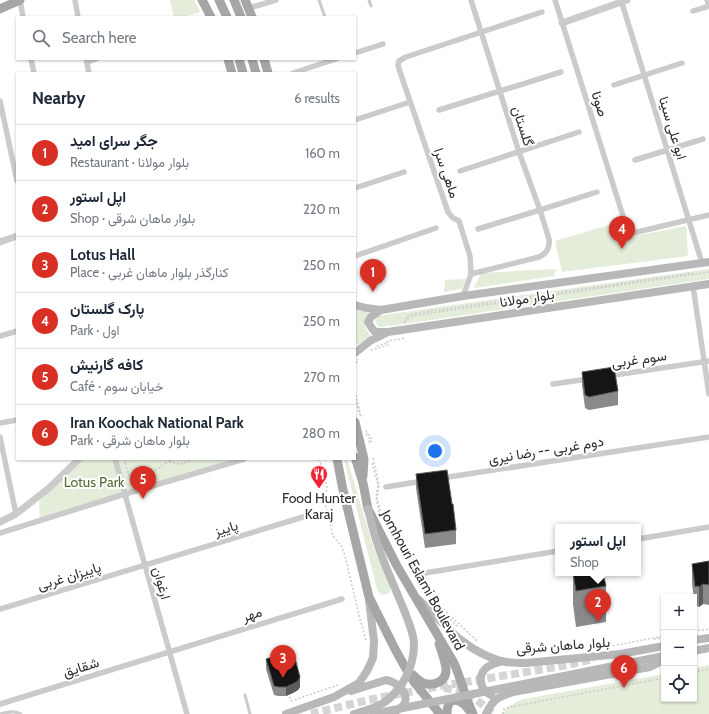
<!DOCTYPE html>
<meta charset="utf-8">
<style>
:root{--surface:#fff;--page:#f2f2f3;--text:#1f2937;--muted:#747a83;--line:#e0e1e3;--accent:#d93025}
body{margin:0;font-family:Cabin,Vazirmatn,sans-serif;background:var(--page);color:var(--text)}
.controls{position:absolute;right:12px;bottom:12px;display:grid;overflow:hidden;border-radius:0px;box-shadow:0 1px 3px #0004}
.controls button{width:36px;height:36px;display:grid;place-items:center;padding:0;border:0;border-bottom:1px solid var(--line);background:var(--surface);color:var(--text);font:20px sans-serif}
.you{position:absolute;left:435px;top:451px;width:14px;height:14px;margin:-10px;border:3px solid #fff;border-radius:50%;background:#1a73e8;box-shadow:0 0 0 6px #1a73e833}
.badge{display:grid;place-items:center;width:26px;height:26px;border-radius:50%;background:var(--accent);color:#fff;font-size:13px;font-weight:700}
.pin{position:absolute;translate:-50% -33px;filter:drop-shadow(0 1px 2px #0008)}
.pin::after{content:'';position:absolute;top:21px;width:14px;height:12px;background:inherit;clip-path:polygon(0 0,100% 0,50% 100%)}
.popup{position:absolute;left:555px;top:524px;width:86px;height:52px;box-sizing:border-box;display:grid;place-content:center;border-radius:0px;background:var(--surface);filter:drop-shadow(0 1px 3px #0005);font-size:13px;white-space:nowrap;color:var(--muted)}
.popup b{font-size:15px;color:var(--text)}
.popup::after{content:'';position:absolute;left:50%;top:100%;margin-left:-8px;border:8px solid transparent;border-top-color:var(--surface)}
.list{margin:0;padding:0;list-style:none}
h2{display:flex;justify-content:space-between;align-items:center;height:52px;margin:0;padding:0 16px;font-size:17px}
h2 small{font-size:13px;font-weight:400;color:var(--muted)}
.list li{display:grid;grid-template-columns:26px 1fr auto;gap:12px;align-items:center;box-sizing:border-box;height:56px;padding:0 16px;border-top:1px solid var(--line)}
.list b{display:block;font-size:15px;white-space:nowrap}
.list p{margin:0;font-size:13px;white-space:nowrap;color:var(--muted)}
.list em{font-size:13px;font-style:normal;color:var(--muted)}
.icon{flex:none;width:22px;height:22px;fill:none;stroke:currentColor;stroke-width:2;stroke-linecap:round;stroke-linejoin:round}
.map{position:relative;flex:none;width:709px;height:714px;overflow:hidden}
.search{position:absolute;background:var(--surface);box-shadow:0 1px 3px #0004;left:16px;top:16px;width:340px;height:44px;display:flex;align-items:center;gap:10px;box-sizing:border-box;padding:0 14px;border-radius:0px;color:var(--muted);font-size:15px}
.panel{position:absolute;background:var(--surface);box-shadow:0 1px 3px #0004;left:16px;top:72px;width:340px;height:388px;border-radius:0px}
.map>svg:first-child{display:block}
.green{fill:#e4ecda}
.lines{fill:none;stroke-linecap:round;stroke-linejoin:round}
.secondary-tunnel{stroke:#d5d5d5;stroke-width:8;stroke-dasharray:8 4;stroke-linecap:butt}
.path{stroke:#cbcbcb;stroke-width:1.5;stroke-dasharray:2 2;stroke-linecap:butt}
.service{stroke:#cbcbcb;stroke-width:3}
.minor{stroke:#cbcbcb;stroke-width:5.5}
.tertiary{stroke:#cbcbcb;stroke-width:7}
.secondary{stroke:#b8b8b8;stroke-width:8}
.primary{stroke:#a6a6a6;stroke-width:9}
.secondary-bridge{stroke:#b8b8b8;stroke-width:8}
.wall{fill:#8a8a8a}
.shaded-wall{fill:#5b5b5b}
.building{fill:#151515;stroke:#5b5b5b}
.labels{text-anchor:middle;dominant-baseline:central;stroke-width:4;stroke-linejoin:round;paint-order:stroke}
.street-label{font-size:14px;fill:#2e2e2e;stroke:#fff}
.park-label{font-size:14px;fill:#516d38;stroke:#fff}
.poi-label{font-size:14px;fill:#2e2e2e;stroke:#fff}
</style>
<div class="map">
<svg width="709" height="714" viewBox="0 0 709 714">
<rect width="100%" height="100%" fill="#fff"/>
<g class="green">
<polygon points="170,0 194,0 200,12 184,17 174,17"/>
<polygon points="626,220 630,237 686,226 688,256 562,272 555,241"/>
<polygon points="556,269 554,276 474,288 481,273"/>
<polygon points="709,269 709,279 390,326 379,327 375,322 378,316 397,313"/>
<polygon points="466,279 461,289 444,292 445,280"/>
<path d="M355,309L369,313C363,325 363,326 371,336L355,346Z"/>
<polygon points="84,459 247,459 40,523 39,501"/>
<path d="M344,459H347L374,549L390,587V592C384,597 380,595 377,589Z"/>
<path d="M709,665V714H501C508,707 514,702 524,699L664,674V699H694V668Z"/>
</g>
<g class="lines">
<g class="secondary-tunnel">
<path d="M444,688C466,691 476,698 492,713"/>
<polyline points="311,714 368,700 435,687 562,666 594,659"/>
</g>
<g class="path">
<polyline points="405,322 407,319 412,316 709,272"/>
<polyline points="404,323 407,316 411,314 693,273"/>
<polyline points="377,346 387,343 387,341"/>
<polyline points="371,350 388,345 388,341 405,338"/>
<polyline points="355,367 358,359"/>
<polyline points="355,391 361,417"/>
<polyline points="355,398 360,415"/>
<polyline points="366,431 372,439 372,441 369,443 369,444"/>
<polyline points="366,434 370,439 369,442"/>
<polyline points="373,458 379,485 377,498 383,520"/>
<polyline points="124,459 132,486"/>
<polyline points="319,459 325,477 327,488 324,499 333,536 342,547 345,556 360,619 366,641"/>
<path d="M169,461C178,465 184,465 191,459"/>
<polyline points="372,463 378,485 376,498 379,512"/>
<polyline points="135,484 172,459"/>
<polyline points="420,587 477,641"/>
<polyline points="439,608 457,626"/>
<polyline points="694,631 709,629"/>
<polyline points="654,639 664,638"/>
<polyline points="601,648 664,636"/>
<polyline points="694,672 709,669"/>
<polyline points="290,697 291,701 338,685"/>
<polyline points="503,714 504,709 510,707 664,678"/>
</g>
<g class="service">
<polyline points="319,0 325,17"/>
<polyline points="369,0 371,6"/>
<polyline points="245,695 250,714"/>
<path d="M0,714C7,712 15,710 21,714"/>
</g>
<g class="minor">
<polyline points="20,0 23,17"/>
<polyline points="75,0 78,17"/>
<polyline points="555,0 623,216"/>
<polyline points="621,0 702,263"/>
<polyline points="249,8 276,0"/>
<polyline points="693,11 709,6 707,0"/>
<polyline points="355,53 383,44"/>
<polyline points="31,59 34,73"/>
<polyline points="86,59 89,73"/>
<polyline points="87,62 96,59"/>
<polyline points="293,73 336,59"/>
<polyline points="614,85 682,63"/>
<polyline points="0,101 17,181"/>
<polyline points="439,110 561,72"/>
<polyline points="355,120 410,102"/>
<polyline points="635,160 703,139"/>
<polyline points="460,171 579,132"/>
<polyline points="355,188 404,172"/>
<polyline points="478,229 540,210 597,192"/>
<polyline points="633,233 709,215"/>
<polyline points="355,256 436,228"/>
<path d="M471,274L539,257C546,254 550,248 549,239L540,210L519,152L471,0"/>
<polyline points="693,286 709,394"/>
<polyline points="463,296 471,274 470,256 459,221 453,218 448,212 399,69 398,65 399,61 406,57 542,12"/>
<polyline points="0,336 17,331"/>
<polyline points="608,376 709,361"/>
<polyline points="553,384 588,379"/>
<polyline points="0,423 17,420"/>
<polyline points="0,437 16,514"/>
<polyline points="115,459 187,714"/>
<polyline points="442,478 709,437"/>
<polyline points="386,487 423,481"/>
<polyline points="0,533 125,494 244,459"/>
<polyline points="638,539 709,527"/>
<polyline points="425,573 558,551"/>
<polyline points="0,609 313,514"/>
<polyline points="0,704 342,599"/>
</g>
<g class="tertiary">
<polyline points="562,23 627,0"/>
<polyline points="0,242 17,236"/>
<polyline points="0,522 16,514 49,488 79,459"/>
</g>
<g class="secondary">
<polyline points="355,305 366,308 381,310 463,296 709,262"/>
<polyline points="381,310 371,317 368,322 371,327 375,332 386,332"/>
<polyline points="355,353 370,341 388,332 709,284"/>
<path d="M419,600C445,625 465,651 501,661C509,663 518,663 526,663L620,654L664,646"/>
<polyline points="694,640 709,638"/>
<polyline points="694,651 709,648"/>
<path d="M351,691L386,680C396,682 408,691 405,702C404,706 399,709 396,711"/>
<path d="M491,695C481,691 477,677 485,669C490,664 496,663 502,661"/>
<polyline points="286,714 334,697 359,683 367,671 373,658 374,641 369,600"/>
<path d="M486,714C493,699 498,697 513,692L650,667L664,660"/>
</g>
<g class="primary">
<polyline points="202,0 211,17"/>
<polyline points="219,0 227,17"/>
<polyline points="234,0 241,17"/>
<polyline points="245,0 252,17"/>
<polyline points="0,9 20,0"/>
<polyline points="228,59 232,73"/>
<polyline points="239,59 243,73"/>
<polyline points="252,59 256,73"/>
<polyline points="264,59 268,73"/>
<polyline points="355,422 364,459 363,476"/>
<path d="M355,457L363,483L368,509L397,566L454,663C461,679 465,697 473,714"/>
<polyline points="337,459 343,490 369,597 395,649 405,667 414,682 440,714"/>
<path d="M413,675C416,678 419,681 423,683C434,687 447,681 446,669C445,661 442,652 439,644"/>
<path d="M447,714C447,695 460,698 469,710"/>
</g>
<g class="secondary-bridge">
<path d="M354,714C364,711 376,708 385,702C403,688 414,667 414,644C414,634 409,624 406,615C399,597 391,580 384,562C377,545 372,527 368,509"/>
<polyline points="373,714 664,656"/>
</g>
</g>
<g class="wall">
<polygon points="582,372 618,391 618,405 589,410 585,408 582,385"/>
<polygon points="416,474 456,530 456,544 425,548 416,488"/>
<polygon points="709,561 709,605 703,604 699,607 697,606 695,606 692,584 692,564"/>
<polygon points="573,573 603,573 606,586 606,622 576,627 573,604"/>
<polygon points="266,659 300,687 298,690 293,693 286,696 278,696 274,695 266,669"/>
</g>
<g class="shaded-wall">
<polygon points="703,584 703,604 699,607 699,587"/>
<polygon points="300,677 300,687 298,690 293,693 286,696 286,687"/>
</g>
<g class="building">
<polygon points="614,367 618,391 589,397 585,395 582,372"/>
<polygon points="447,470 452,504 453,504 456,530 425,534 416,474"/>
<polygon points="709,561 709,585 703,584 699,587 697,586 695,587 692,564"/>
<polygon points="573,573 603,573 606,586 576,591"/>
<polygon points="293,651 300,677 298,681 293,684 286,687 278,687 274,686 266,659"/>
</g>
<defs>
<g id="restaurant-pin" transform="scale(0.9)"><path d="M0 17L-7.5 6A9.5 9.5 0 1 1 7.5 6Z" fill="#f22235" stroke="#fff"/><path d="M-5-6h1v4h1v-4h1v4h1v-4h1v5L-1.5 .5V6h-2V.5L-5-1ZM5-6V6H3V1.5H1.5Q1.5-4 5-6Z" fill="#fff"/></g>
</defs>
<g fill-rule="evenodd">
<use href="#restaurant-pin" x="319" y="474"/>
</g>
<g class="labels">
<g class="street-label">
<text transform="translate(600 104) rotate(72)">صونا</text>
<text transform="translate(523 126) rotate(72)">گلستان</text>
<text transform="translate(673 128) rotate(73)">ابو علی سینا</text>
<text transform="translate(447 173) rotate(71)">ماهی سرا</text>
<text transform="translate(527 298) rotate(-9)">بلوار مولانا</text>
<text transform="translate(639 359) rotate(-8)">سوم غربی</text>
<text transform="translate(546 450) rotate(-9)">دوم غربی -- رضا نیری</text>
<text transform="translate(226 528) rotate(-17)">پاییز</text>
<text transform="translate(69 576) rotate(-17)">پاییزان غربی</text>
<text transform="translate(423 580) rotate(61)">Jomhouri Eslami Boulevard</text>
<text transform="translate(162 583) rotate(74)">ارغوان</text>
<text transform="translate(252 614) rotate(-17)">مهر</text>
<text transform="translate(563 645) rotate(-4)">بلوار ماهان شرقی</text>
<text transform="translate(81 667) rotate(-17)">شقایق</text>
</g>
<g class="park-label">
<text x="94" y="482">Lotus Park</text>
</g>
<g class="poi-label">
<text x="319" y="498">Food Hunter<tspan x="319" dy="16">Karaj</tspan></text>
</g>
</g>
</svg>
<div class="controls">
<button>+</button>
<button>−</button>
<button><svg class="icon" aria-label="locate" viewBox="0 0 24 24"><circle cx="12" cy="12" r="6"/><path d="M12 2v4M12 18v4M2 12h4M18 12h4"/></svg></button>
</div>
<div class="you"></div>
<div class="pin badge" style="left:373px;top:292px">1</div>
<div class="pin badge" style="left:598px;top:622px">2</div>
<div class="popup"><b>اپل استور</b>Shop</div>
<div class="pin badge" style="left:283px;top:678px">3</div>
<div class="pin badge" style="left:622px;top:249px">4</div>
<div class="pin badge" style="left:143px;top:499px">5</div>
<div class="pin badge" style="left:624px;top:688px">6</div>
<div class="search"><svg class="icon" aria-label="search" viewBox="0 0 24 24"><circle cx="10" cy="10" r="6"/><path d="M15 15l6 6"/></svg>Search here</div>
<section class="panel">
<h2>Nearby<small>6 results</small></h2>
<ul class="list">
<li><span class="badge">1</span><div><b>جگر سرای امید</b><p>Restaurant · بلوار مولانا</p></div><em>160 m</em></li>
<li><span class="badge">2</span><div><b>اپل استور</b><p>Shop · بلوار ماهان شرقی</p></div><em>220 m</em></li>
<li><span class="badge">3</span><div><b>Lotus Hall</b><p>Place · کنارگذر بلوار ماهان غربی</p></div><em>250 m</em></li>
<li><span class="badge">4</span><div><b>پارک گلستان</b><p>Park · اول</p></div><em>250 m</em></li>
<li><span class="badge">5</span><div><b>کافه گارنیش</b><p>Café · خیابان سوم</p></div><em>270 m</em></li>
<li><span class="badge">6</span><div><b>Iran Koochak National Park</b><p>Park · بلوار ماهان شرقی</p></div><em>280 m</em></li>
</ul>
</section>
</div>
